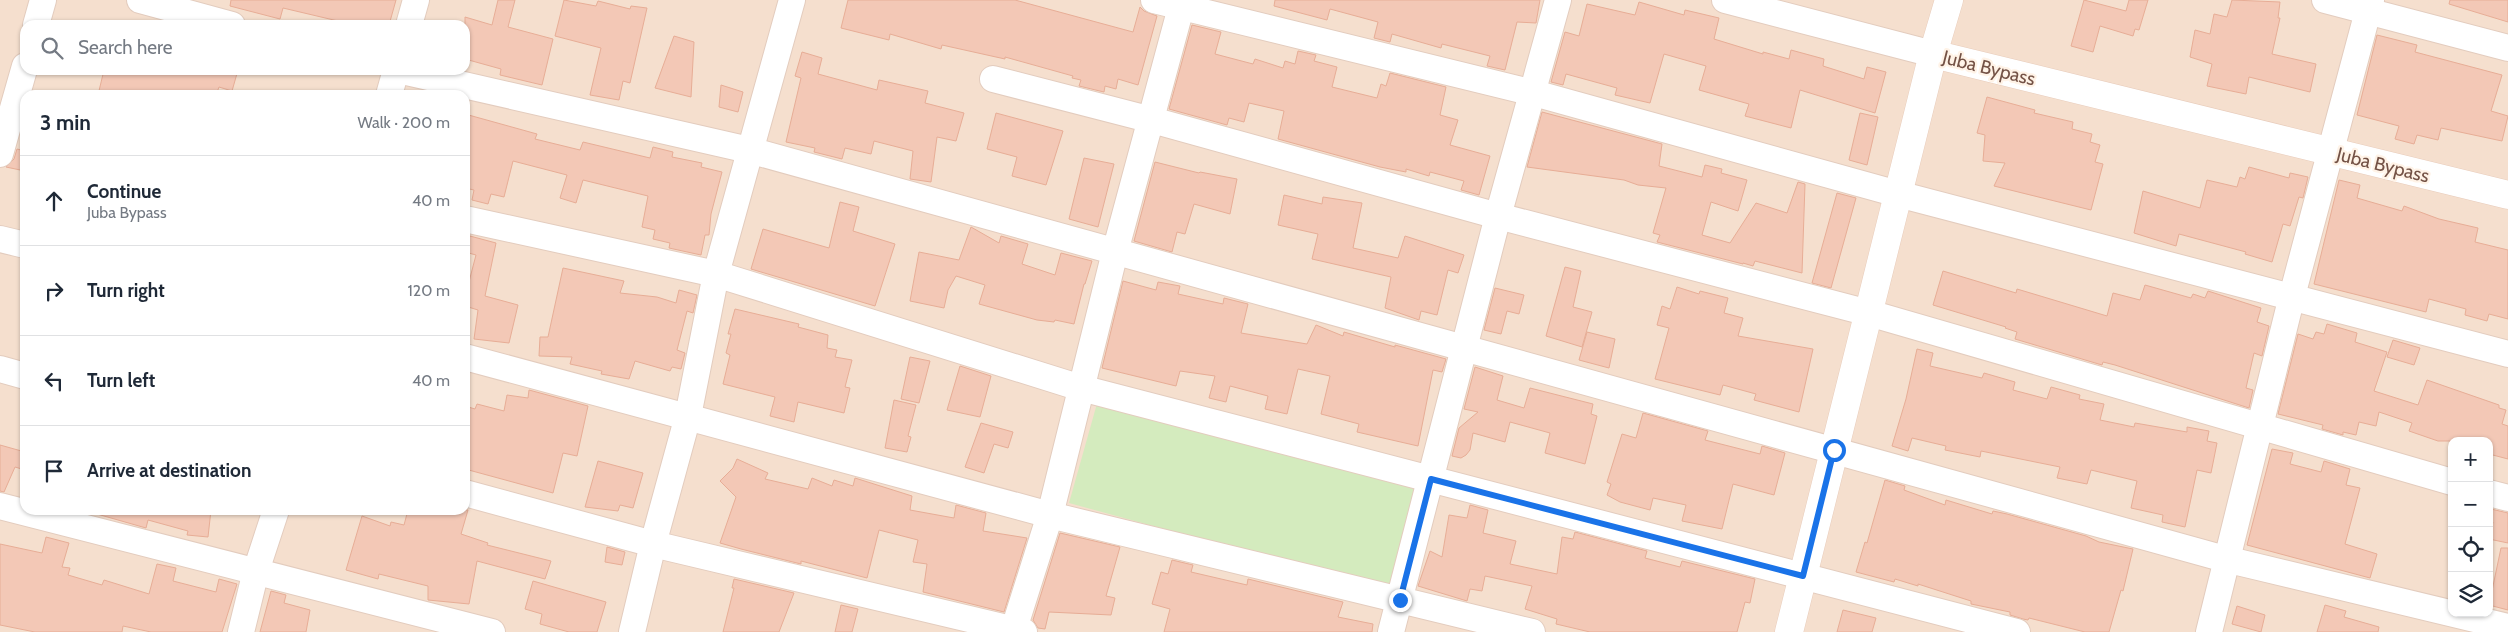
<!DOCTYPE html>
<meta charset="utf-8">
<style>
:root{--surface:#fff;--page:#f2f2f3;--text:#1f2937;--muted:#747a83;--line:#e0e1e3}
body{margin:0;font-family:Cabin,sans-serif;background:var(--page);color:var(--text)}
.controls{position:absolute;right:15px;bottom:15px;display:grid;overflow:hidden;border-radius:10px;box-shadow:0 1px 4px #0004}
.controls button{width:45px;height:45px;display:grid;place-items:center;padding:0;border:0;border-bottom:1px solid var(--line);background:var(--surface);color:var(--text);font:25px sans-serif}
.stop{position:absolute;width:15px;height:15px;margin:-11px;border:4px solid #1a73e8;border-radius:50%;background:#fff}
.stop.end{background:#1a73e8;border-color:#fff;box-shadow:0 1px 5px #0008}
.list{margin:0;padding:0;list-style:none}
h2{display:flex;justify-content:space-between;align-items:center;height:65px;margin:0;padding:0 20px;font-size:21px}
h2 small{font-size:16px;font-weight:400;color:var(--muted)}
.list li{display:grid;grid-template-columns:32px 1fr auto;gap:15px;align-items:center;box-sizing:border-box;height:90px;padding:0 20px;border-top:1px solid var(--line)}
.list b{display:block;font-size:19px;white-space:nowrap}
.list p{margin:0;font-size:16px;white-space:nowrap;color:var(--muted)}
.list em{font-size:16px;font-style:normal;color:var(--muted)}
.icon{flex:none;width:28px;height:28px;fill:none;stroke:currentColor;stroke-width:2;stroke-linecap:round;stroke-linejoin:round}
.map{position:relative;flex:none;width:2508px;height:632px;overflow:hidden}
.search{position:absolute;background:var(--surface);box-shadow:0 1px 4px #0004;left:20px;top:20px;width:450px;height:55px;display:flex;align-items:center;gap:12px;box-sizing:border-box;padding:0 18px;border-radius:15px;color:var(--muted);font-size:19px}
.panel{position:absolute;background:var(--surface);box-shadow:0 1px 4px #0004;left:20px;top:90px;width:450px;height:425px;border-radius:15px}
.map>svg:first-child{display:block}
.residential{fill:#f5dfce;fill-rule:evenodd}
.green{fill:#d4ebbe}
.building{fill:#f3c8b6;stroke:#e7ad96}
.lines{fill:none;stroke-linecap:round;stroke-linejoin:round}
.minor-casing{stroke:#e3ccbe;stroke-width:28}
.secondary-casing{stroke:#e8ccbb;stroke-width:29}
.minor{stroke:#fff;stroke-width:26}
.secondary{stroke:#fff;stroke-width:28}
.route{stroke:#1a73e8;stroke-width:6}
.labels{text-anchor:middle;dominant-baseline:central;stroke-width:4.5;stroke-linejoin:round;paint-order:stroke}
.street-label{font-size:19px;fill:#745246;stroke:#fff3e7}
</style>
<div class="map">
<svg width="2508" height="632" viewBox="0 0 2508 632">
<rect width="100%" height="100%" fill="#fdefdf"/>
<path class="residential" d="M0,0H2508V632H0ZM25,25H465V70H25ZM25,95H465V510H25ZM2452,441H2489V613H2452Z"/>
<polygon class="green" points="1098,400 1423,489 1394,592 1069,503"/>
<g class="building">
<polygon points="231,0 396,0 389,25 337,25 338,21 283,8 280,19 230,6"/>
<polygon points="498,0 515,0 508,27 553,39 542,85 500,75 501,69 465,59 465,17 492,25"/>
<polygon points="564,0 596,6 598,1 630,9 631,6 647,8 630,83 623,81 619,100 590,95 601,48 555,36"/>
<polygon points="848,0 1015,0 1133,32 1140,7 1144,11 1157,16 1138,85 1118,79 1116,89 1105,86 1104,92 1079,86 1081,80 1072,78 1073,76 1005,57 1005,59 942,45 941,49 890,34 889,40 841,28"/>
<polygon points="1275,0 1540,0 1536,23 1517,22 1505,70 1487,66 1490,56 1442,44 1441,48 1392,34 1390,42 1374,38 1378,22 1330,9 1327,20 1274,6"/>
<polygon points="2084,0 2126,11 2129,0 2148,0 2139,30 2135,29 2133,36 2100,26 2093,52 2071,46"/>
<polygon points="2232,0 2280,2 2278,18 2280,18 2272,54 2316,64 2310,92 2249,77 2246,94 2207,86 2212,64 2190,57 2195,30 2210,34 2214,14 2227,17"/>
<polygon points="2450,0 2508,0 2508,22 2449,4"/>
<polygon points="1639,2 1684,15 1685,10 1719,18 1714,39 1763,54 1763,52 1789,59 1791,50 1824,59 1823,66 1864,79 1867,67 1886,72 1875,113 1800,90 1791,128 1745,116 1749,104 1699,90 1706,66 1664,54 1650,103 1615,95 1617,88 1566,74 1563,85 1551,82 1565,32 1579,36 1587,4 1635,15"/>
<polygon points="1192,25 1221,32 1215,54 1253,64 1255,59 1283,68 1285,61 1295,64 1298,51 1316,55 1314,61 1337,67 1332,87 1377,98 1381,84 1386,86 1390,73 1446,87 1440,115 1458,120 1450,145 1490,156 1479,195 1461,190 1464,181 1430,172 1429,176 1406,169 1406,172 1380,167 1278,139 1284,111 1249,103 1244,122 1229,118 1227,125 1169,109"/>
<polygon points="2377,35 2417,45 2415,52 2502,75 2491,111 2508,116 2502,141 2441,128 2438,140 2417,135 2414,144 2395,139 2399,126 2357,115"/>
<polygon points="674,36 694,42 691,97 655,88"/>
<polygon points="802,52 822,58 818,74 877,90 879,80 928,91 925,103 964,113 956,141 937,137 931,182 910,179 913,151 874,141 871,154 845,148 842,159 814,152 815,148 786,142 801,78 795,76"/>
<polygon points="104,70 238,70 232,91 219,87 216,95 98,95"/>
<polygon points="721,85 743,92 738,112 719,107"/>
<polygon points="1987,97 2035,110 2034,113 2073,122 2072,129 2092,134 2090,142 2100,145 2095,162 2103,164 2091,210 1994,186 2005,163 1983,161 1985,135 1977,133"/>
<polygon points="1542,112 1662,144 1659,166 1702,177 1705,165 1722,169 1721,173 1747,180 1738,211 1711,202 1702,235 1730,243 1756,203 1787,213 1798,182 1805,184 1802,273 1755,261 1753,266 1743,263 1743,264 1657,242 1660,235 1653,233 1666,188 1638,185 1624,180 1527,167"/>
<polygon points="996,113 1063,131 1046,185 1012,176 1017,157 987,149"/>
<polygon points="1860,113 1878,117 1867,165 1849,160"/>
<polygon points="465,114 537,134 535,139 580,150 583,142 650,158 653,147 673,152 672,157 702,163 701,167 722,172 711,214 709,235 705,235 701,255 669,248 670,243 653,239 655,230 642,227 648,196 583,180 576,203 560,198 567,175 513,161 504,197 491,194 488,204 472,200 474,190 465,188"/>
<polygon points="17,149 25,151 25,171 6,167 14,159"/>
<polygon points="1084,158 1114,164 1098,227 1069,219"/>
<polygon points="1155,162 1199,173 1200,172 1237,179 1230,214 1194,204 1185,234 1177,232 1172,252 1134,241"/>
<polygon points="2249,167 2289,178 2290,173 2308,177 2303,198 2299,197 2290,226 2283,224 2272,262 2245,254 2246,252 2179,234 2176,246 2134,233 2143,191 2200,208 2207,180 2237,187 2240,177 2245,179"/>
<polygon points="2339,180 2360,185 2357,198 2402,211 2404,206 2439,219 2478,228 2475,242 2508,250 2508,319 2489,314 2487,321 2465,315 2466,309 2429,299 2426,312 2314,284"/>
<polygon points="1837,193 1856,198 1831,288 1812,283"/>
<polygon points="1284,195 1322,204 1323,197 1362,203 1353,248 1398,258 1405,236 1464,255 1458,273 1448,270 1437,315 1421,311 1419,320 1385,308 1391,277 1312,259 1318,234 1278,225"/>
<polygon points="840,202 859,207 853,231 895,244 875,306 751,269 763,229 829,248"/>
<polygon points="971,227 999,243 1001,236 1028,244 1022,264 1055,275 1061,253 1092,261 1085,284 1084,284 1074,324 1055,320 1054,322 1037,320 979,304 985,285 956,276 948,290 944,308 910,301 919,252 959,260"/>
<polygon points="470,236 496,243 485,296 518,305 509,343 474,339 478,310 465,306 465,297 476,255 465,252"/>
<polygon points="1565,267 1581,271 1573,307 1592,312 1582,347 1546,336"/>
<polygon points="563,268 624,281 620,293 657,297 676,303 679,290 697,295 693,313 687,311 677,350 685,353 681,369 672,367 670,371 635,361 629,379 601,374 602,371 570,364 572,357 539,356 540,337 548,337"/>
<polygon points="1943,271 2016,293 2017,289 2107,316 2113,293 2140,300 2145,285 2191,298 2193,294 2205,298 2208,291 2261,308 2257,322 2269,326 2262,356 2254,353 2246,388 2253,390 2249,408 2115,365 2103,362 2102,365 2015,339 2017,332 2005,328 2006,327 1933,305"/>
<polygon points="1123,281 1156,290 1158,282 1180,286 1178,294 1223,304 1224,298 1248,304 1241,333 1307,344 1316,325 1343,336 1344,332 1395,347 1395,345 1446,359 1442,372 1433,370 1418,446 1357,432 1359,424 1321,414 1330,376 1298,369 1287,414 1265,409 1268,396 1230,386 1226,402 1209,398 1215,376 1180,371 1176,386 1102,368"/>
<polygon points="1677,287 1699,294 1700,291 1728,298 1724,313 1743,318 1738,336 1813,349 1799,412 1754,400 1756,394 1723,385 1720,395 1655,379 1669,328 1657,325 1662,306 1670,309"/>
<polygon points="1495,288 1524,295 1519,314 1507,311 1501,334 1484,330"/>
<polygon points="735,309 799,324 798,327 828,335 827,348 837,350 835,357 852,360 845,387 850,388 844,413 798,402 794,422 770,416 775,397 723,384 730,355 726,353 731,334 728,334"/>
<polygon points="2327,324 2357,333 2355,342 2387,352 2374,391 2418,405 2427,380 2499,405 2499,408 2506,410 2502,424 2508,426 2508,459 2489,454 2489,441 2438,441 2409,431 2412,423 2379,412 2376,426 2359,422 2356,435 2343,432 2343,435 2322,429 2323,425 2278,414 2298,334 2313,339 2316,332 2324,334"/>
<polygon points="1587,332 1615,339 1609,368 1579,360"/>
<polygon points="2393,340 2420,348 2414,365 2387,357"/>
<polygon points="1917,349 1933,353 1930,366 1982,378 1984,373 2015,382 2013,390 2047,399 2051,387 2080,395 2079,399 2104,404 2100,420 2134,427 2135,423 2187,432 2187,427 2209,431 2207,441 2217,443 2211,473 2197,470 2185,527 2162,522 2163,515 2131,508 2137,481 2091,470 2087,484 2057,478 2060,467 1981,451 1980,457 1945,450 1946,446 1912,438 1908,451 1892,446 1906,399"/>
<polygon points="910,357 930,361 919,403 901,399"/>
<polygon points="960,366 991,376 980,417 947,410"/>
<polygon points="1475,367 1503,376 1497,400 1524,408 1530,388 1593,404 1591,414 1597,416 1585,464 1545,453 1550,433 1510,422 1505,442 1473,433 1470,450 1466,455 1461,458 1452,456 1459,428 1478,412 1464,409"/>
<polygon points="529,390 588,406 577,456 563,453 553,493 465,469 465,406 475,409 477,404 504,411 507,395 528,398"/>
<polygon points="894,400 916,405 908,436 911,437 907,452 885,448"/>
<polygon points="1643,413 1708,431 1705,440 1760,454 1762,446 1785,453 1774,495 1733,484 1722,529 1682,521 1686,505 1653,498 1650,510 1620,502 1607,495 1611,484 1607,482 1622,434 1636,438"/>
<polygon points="981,423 1013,432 1008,448 994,444 984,473 965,467"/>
<polygon points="0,445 25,452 25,470 15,467 4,492 0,491"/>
<polygon points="2272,449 2293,453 2290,464 2321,472 2324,461 2350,469 2346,485 2360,488 2345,544 2377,554 2370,578 2247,545"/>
<polygon points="737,459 768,473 765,479 808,489 812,478 832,486 834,480 853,486 855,478 912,496 910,510 954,518 956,505 986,513 983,531 1027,538 1004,612 923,592 927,564 913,562 918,540 879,530 867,578 801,561 801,564 741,549 720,543 736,497 720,481 733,468"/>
<polygon points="598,461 643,473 633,508 620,505 618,511 585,507"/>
<polygon points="1885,480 1905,486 1904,490 1945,505 1946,500 1992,514 1993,511 2007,514 2086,536 2099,542 2133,549 2123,591 2121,590 2109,632 2085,632 2029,618 2028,620 2023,619 2010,615 2010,612 1971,604 1971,601 1918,584 1918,586 1895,579 1894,582 1856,572 1865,542 1867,543"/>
<polygon points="1470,505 1488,510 1483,533 1516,541 1510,564 1557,574 1562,537 1573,539 1575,532 1647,551 1645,558 1680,567 1682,561 1755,579 1750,603 1745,602 1737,632 1590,632 1556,624 1557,619 1525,609 1532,586 1485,576 1482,591 1470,589 1467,601 1418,586 1430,551 1442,557 1449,515 1467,518"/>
<polygon points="2491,509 2508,513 2508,543 2489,539 2493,522 2489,521"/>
<polygon points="83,510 211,510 208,537 187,535 188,531 148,520 146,528"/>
<polygon points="408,510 468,510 461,534 488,543 487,545 551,561 545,579 477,561 469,604 428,600 428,586 379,574 378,579 346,570 362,516 390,526 391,522 404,525"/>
<polygon points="1060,533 1120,547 1106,596 1115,598 1111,615 1049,612 1045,629 1038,628 1033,620"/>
<polygon points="46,537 69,543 62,567 70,568 68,575 102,585 104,580 149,594 157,564 176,568 173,581 216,592 219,579 237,584 222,632 151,632 123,626 122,632 35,632 0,625 0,544 42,553"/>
<polygon points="607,547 625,552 622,565 605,562"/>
<polygon points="2501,548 2508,548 2508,610 2489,605"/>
<polygon points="1172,560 1193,565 1191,572 1247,585 1248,579 1343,602 1338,617 1373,624 1372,632 1164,632 1170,609 1152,604 1161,572 1168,574"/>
<polygon points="734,579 794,593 779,632 723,632 734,588 732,588"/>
<polygon points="533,581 606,602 597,632 569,632 540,624 542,614 525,609"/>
<polygon points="271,591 286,595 284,603 310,610 306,632 260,632"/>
<polygon points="841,605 858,609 852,632 835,632"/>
<polygon points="2325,605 2346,611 2344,617 2379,627 2378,632 2317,632"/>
<polygon points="2237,606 2265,615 2261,632 2232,624"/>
<polygon points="1843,610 1876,618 1872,632 1837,632"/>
</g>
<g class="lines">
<g class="minor-casing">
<g id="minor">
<polyline points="140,0 232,25"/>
<polyline points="1154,0 1534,93 1898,194 2508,354"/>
<polyline points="1725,0 1933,54"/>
<polyline points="2325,0 2508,48"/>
<polyline points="36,25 43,0"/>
<polyline points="409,25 416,0"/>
<polyline points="398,70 749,150 2225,559 2508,627"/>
<polyline points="993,79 1152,120 1498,216 1869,313 2452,482"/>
<polyline points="389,95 396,70"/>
<polyline points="0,154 25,66"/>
<polyline points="465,219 716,274 1081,388 2017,632"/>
<polyline points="0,239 25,245"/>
<polyline points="465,357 1050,515 1532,632"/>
<polyline points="0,369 25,376"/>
<polyline points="465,493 653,544 1024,632"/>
<polyline points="2489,493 2508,498"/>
<polyline points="0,506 492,632"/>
<polyline points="241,632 256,571 276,510"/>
<polyline points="632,632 653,544 688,416 716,274 792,0"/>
<polyline points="1013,632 1050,515 1115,252 1183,0"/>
<polyline points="1391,632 1498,216 1558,0"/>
<polyline points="2209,632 2292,296 2371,0"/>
</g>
</g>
<g class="secondary-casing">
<g id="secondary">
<polyline points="1933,54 2508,195"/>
<polyline points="1789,632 1933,54 1949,0"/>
</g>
</g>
<use href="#minor" class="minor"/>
<use href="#secondary" class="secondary"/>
</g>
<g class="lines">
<polyline class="route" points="1400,600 1431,479 1803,576 1834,450"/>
</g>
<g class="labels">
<g class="street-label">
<text transform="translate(1989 68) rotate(14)">Juba Bypass</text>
<text transform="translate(2383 165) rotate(14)">Juba Bypass</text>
</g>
</g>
</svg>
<div class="controls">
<button>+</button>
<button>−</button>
<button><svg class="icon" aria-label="locate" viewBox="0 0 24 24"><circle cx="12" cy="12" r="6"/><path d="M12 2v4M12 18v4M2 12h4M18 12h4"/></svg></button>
<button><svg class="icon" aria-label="layers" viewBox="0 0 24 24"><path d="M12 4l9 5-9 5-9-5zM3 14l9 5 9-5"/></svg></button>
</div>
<div class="stop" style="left:1834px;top:450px"></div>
<div class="stop end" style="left:1400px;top:600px"></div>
<div class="search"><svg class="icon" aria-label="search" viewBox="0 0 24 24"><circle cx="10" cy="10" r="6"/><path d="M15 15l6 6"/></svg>Search here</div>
<section class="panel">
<h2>3 min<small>Walk · 200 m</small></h2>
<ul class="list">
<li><svg class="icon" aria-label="ahead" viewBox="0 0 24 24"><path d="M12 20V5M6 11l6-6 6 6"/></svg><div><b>Continue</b><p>Juba Bypass</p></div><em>40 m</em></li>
<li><svg class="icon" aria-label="right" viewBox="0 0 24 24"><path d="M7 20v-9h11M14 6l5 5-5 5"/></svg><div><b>Turn right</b></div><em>120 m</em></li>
<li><svg class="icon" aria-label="left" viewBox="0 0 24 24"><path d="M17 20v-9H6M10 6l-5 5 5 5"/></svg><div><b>Turn left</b></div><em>40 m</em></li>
<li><svg class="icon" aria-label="arrive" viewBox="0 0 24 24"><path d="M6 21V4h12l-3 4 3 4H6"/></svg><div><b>Arrive at destination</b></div></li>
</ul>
</section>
</div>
